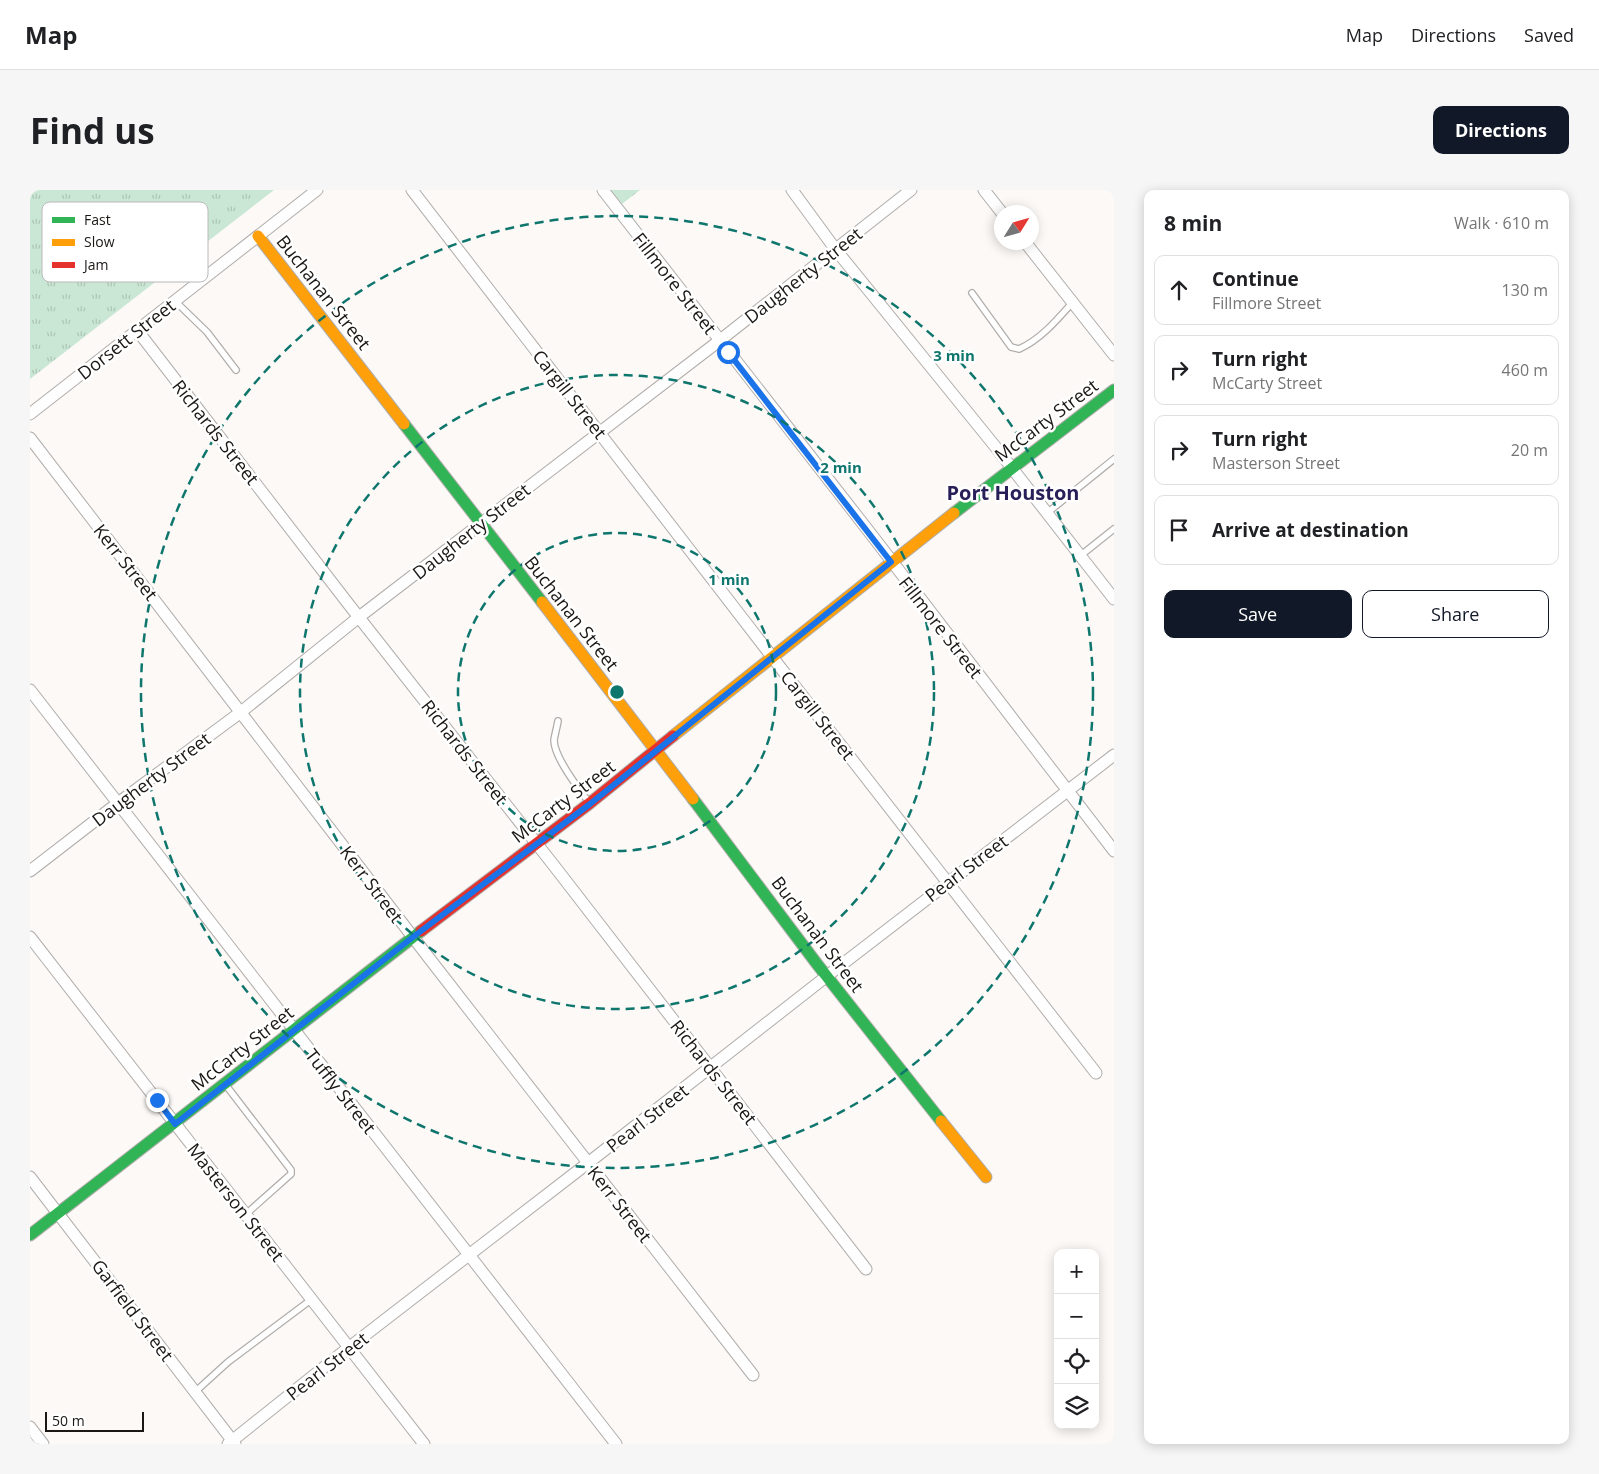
<!DOCTYPE html>
<meta charset="utf-8">
<style>
:root{--surface:#fff;--page:#f6f6f6;--text:#202124;--muted:#757577;--line:#e0e0e0;--accent:#111827}
body{margin:0;font-family:"Open Sans",sans-serif;background:var(--page);color:var(--text)}
.controls{position:absolute;right:15px;bottom:15px;display:grid;overflow:hidden;border-radius:10px;box-shadow:0 2px 12px #0003}
.controls button{width:45px;height:45px;display:grid;place-items:center;padding:0;border:0;border-bottom:1px solid var(--line);background:var(--surface);color:var(--text);font:25px sans-serif}
.compass{position:absolute;left:964px;top:15px;width:45px;height:45px;border-radius:50%;background:var(--surface);box-shadow:0 2px 12px #0003;rotate:53deg}
.scale{position:absolute;left:15px;bottom:12px;width:99px;box-sizing:border-box;padding-left:5px;border:2px solid #1a1715;border-top:0;font-size:14px;line-height:18px;white-space:nowrap;color:#1a1715;-webkit-text-stroke:4px #fff;paint-order:stroke}
.stop{position:absolute;width:15px;height:15px;margin:-11px;border:4px solid #1a73e8;border-radius:50%;background:#fff}
.stop.end{background:#1a73e8;border-color:#fff;box-shadow:0 1px 5px #0008}
.list{margin:0;padding:0;list-style:none}
h2{display:flex;justify-content:space-between;align-items:center;height:65px;margin:0;padding:0 20px;font-size:21px}
h2 small{font-size:16px;font-weight:400;color:var(--muted)}
.list li{display:grid;grid-template-columns:32px 1fr auto;gap:15px;align-items:center;box-sizing:border-box;height:70px;margin:0 10px 10px;padding:0 10px;border:1px solid var(--line);border-radius:10px}
.list b{display:block;font-size:19px;white-space:nowrap}
.list p{margin:0;font-size:16px;white-space:nowrap;color:var(--muted)}
.list em{font-size:16px;font-style:normal;color:var(--muted)}
.actions{display:flex;gap:10px;padding:15px 20px}
.actions a{flex:1;padding:11px 0;border:1px solid var(--accent);border-radius:10px;text-align:center;font-size:18px;color:var(--accent)}
.actions .main{background:var(--accent);color:#fff}
.icon{flex:none;width:28px;height:28px;fill:none;stroke:currentColor;stroke-width:2;stroke-linecap:round;stroke-linejoin:round}
.map{position:relative;flex:none;width:1084px;height:1254px;overflow:hidden;border-radius:10px}
header{display:flex;align-items:center;gap:30px;box-sizing:border-box;height:70px;padding:0 25px;background:var(--surface);border-bottom:1px solid var(--line)}
header strong{font-size:24px}
nav{display:flex;gap:28px;margin-inline-start:auto;font-size:18px}
.intro{display:flex;align-items:center;justify-content:space-between;box-sizing:border-box;height:120px;padding:0 30px}
h1{margin:0;font-size:35px}
.button{padding:12px 22px;border-radius:10px;background:var(--accent);color:#fff;font-size:18px;font-weight:700}
main{display:flex;gap:30px;padding:0 30px}
aside{flex:1;background:var(--surface);border-radius:10px;box-shadow:0 2px 12px #0003}
.map>svg:first-child{display:block}
.grass{fill:url(#grass-tufts)}
.park{fill:url(#park-crowns)}
.lines{fill:none;stroke-linecap:round;stroke-linejoin:round}
.lane-casing{stroke:#b0adab;stroke-width:8}
.street-casing{stroke:#b0adab;stroke-width:13}
.fast-casing{stroke:#b0adab;stroke-width:13}
.slow-casing{stroke:#b0adab;stroke-width:13}
.jam-casing{stroke:#b0adab;stroke-width:13}
.lane{stroke:#fffefe;stroke-width:5.5}
.street{stroke:#fffefe;stroke-width:11}
.fast{stroke:#30b455;stroke-width:11}
.slow{stroke:#ff9f0a;stroke-width:11}
.jam{stroke:#e5322d;stroke-width:11}
.route{stroke:#1a73e8;stroke-width:6}
.ring{fill:none;stroke:#0f766e;stroke-width:2.5;stroke-dasharray:9 6}
.labels{text-anchor:middle;dominant-baseline:central;stroke-width:5;stroke-linejoin:round;paint-order:stroke}
.street-label{font-size:18px;fill:#1a1715;stroke:#fff}
.quarter-label{font-size:20px;font-weight:bold;fill:#281f59;stroke:#fff}
.key{fill:#fff;stroke:#bab9b9;stroke-width:1}
.key-label{font-size:14px;fill:#1a1715}
.centre{fill:#0f766e;stroke:#fff;stroke-width:2.5}
.ring-label{font-size:15px;text-anchor:middle;font-weight:bold;fill:#0f766e;stroke:#fff;stroke-width:5;stroke-linejoin:round;paint-order:stroke}
</style>
<header>
<strong>Map</strong>
<nav><a>Map</a><a>Directions</a><a>Saved</a></nav>
</header>
<div class="intro"><h1>Find us</h1><a class="button">Directions</a></div>
<main>
<div class="map">
<svg width="1084" height="1254" viewBox="0 0 1084 1254">
<defs>
<pattern id="grass-tufts" width="24" height="20" patternUnits="userSpaceOnUse" patternTransform="scale(1.25)"><rect width="24" height="20" fill="#cae7d5"/><path d="M3 7l-1-3M5 7V3M7 7l1-3M15 17l-1-3M17 17v-4M19 17l1-3" fill="none" stroke="#adc5b6"/></pattern>
<pattern id="park-crowns" width="20" height="18" patternUnits="userSpaceOnUse" patternTransform="scale(1.25)"><rect width="20" height="18" fill="#cae7d5"/><path d="M2 6a3 3 0 1 1 6 0M12 15a3 3 0 1 1 6 0" fill="none" stroke="#adc5b6"/></pattern>
</defs>
<rect width="100%" height="100%" fill="#fcf9f6"/>
<polygon class="grass" points="0,0 244,0 0,189"/>
<polygon class="park" points="581,0 610,0 592,14"/>
<g class="lines">
<g class="lane-casing">
<g id="lane">
<path d="M942,103L981,157L989,159C1010,150 1027,130 1042,113"/>
<polyline points="145,111 177,142 206,180"/>
<polyline points="1017,323 1084,269"/>
<polyline points="1050,366 1084,339"/>
<path d="M528,531C527,537 525,544 524,550C524,567 548,598 558,611"/>
<polyline points="195,894 261,980 261,984 215,1025"/>
<polyline points="165,1202 198,1172 282,1109"/>
</g>
</g>
<g class="street-casing">
<g id="street">
<polyline points="382,0 760,490 1066,883"/>
<polyline points="573,0 844,348 1084,661"/>
<polyline points="762,0 806,60 964,255 1084,409"/>
<polyline points="954,0 972,23"/>
<polyline points="995,52 1084,165"/>
<polyline points="107,140 320,416 525,677 836,1079"/>
<polyline points="0,224 287,0"/>
<polyline points="0,248 399,768 723,1185"/>
<polyline points="0,500 586,1254"/>
<polyline points="0,681 88,613 211,522 329,427 689,151 881,0"/>
<polyline points="0,747 394,1254"/>
<polyline points="0,987 205,1254"/>
<polyline points="0,1237 13,1254"/>
<polyline points="198,1254 308,1166 558,973 797,786 1084,565"/>
</g>
</g>
<g class="fast-casing">
<g id="fast">
<polyline points="374,234 512,412"/>
<polyline points="924,323 1084,200"/>
<polyline points="663,609 787,774 911,931"/>
<polyline points="0,1045 391,741"/>
</g>
</g>
<g class="slow-casing">
<g id="slow">
<polyline points="228,46 374,234"/>
<polyline points="512,412 663,609"/>
<polyline points="643,546 924,323"/>
<polyline points="911,931 956,987"/>
</g>
</g>
<g class="jam-casing">
<polyline id="jam" points="391,741 560,613 643,546"/>
</g>
<use href="#lane" class="lane"/>
<use href="#street" class="street"/>
<use href="#fast" class="fast"/>
<use href="#slow" class="slow"/>
<use href="#jam" class="jam"/>
</g>
<g class="lines">
<polyline class="route" points="127,910 145,934 383,747 560,614 861,372 698,162"/>
</g>
<g class="ring">
<circle cx="587" cy="502" r="159"/>
<circle cx="587" cy="502" r="317"/>
<circle cx="587" cy="502" r="476"/>
</g>
<g class="labels">
<g class="street-label">
<text transform="translate(773 85) rotate(-38)">Daugherty Street</text>
<text transform="translate(645 93) rotate(52)">Fillmore Street</text>
<text transform="translate(294 102) rotate(52)">Buchanan Street</text>
<text transform="translate(96 149) rotate(-38)">Dorsett Street</text>
<text transform="translate(540 204) rotate(52)">Cargill Street</text>
<text transform="translate(1016 230) rotate(-37)">McCarty Street</text>
<text transform="translate(186 242) rotate(52)">Richards Street</text>
<text transform="translate(441 341) rotate(-38)">Daugherty Street</text>
<text transform="translate(96 372) rotate(52)">Kerr Street</text>
<text transform="translate(542 423) rotate(52)">Buchanan Street</text>
<text transform="translate(911 437) rotate(52)">Fillmore Street</text>
<text transform="translate(788 525) rotate(52)">Cargill Street</text>
<text transform="translate(435 562) rotate(52)">Richards Street</text>
<text transform="translate(121 589) rotate(-37)">Daugherty Street</text>
<text transform="translate(533 611) rotate(-37)">McCarty Street</text>
<text transform="translate(936 678) rotate(-37)">Pearl Street</text>
<text transform="translate(342 694) rotate(53)">Kerr Street</text>
<text transform="translate(788 744) rotate(53)">Buchanan Street</text>
<text transform="translate(212 858) rotate(-38)">McCarty Street</text>
<text transform="translate(684 882) rotate(52)">Richards Street</text>
<text transform="translate(311 901) rotate(52)">Tuffly Street</text>
<text transform="translate(617 928) rotate(-38)">Pearl Street</text>
<text transform="translate(206 1012) rotate(52)">Masterson Street</text>
<text transform="translate(590 1014) rotate(52)">Kerr Street</text>
<text transform="translate(103 1120) rotate(53)">Garfield Street</text>
<text transform="translate(297 1176) rotate(-38)">Pearl Street</text>
</g>
<g class="quarter-label">
<text x="983" y="302">Port Houston</text>
</g>
</g>
<rect x="12" y="12" width="166" height="80" rx="8" class="key"/>
<rect x="22" y="27" width="23" height="6" fill="#30b455"/>
<rect x="22" y="49" width="23" height="7" fill="#ff9f0a"/>
<rect x="22" y="72" width="23" height="6" fill="#e5322d"/>
<g class="key-label">
<text x="54" y="35">Fast</text>
<text x="54" y="57">Slow</text>
<text x="54" y="80">Jam</text>
</g>
<circle cx="587" cy="502" r="8" class="centre"/>
<g class="ring-label">
<text x="924" y="171">3 min</text>
<text x="811" y="283">2 min</text>
<text x="699" y="395">1 min</text>
</g>
</svg>
<div class="controls">
<button>+</button>
<button>−</button>
<button><svg class="icon" aria-label="locate" viewBox="0 0 24 24"><circle cx="12" cy="12" r="6"/><path d="M12 2v4M12 18v4M2 12h4M18 12h4"/></svg></button>
<button><svg class="icon" aria-label="layers" viewBox="0 0 24 24"><path d="M12 4l9 5-9 5-9-5zM3 14l9 5 9-5"/></svg></button>
</div>
<svg class="compass" viewBox="-18 -18 36 36"><path d="M0-13l5 13h-10z" fill="#e53935"/><path d="M0 13l5-13h-10z" fill="#757577"/></svg>
<div class="scale">50 m</div>
<div class="stop" style="left:698px;top:162px"></div>
<div class="stop end" style="left:127px;top:910px"></div>
</div>
<aside>
<h2>8 min<small>Walk · 610 m</small></h2>
<ul class="list">
<li><svg class="icon" aria-label="ahead" viewBox="0 0 24 24"><path d="M12 20V5M6 11l6-6 6 6"/></svg><div><b>Continue</b><p>Fillmore Street</p></div><em>130 m</em></li>
<li><svg class="icon" aria-label="right" viewBox="0 0 24 24"><path d="M7 20v-9h11M14 6l5 5-5 5"/></svg><div><b>Turn right</b><p>McCarty Street</p></div><em>460 m</em></li>
<li><svg class="icon" aria-label="right" viewBox="0 0 24 24"><path d="M7 20v-9h11M14 6l5 5-5 5"/></svg><div><b>Turn right</b><p>Masterson Street</p></div><em>20 m</em></li>
<li><svg class="icon" aria-label="arrive" viewBox="0 0 24 24"><path d="M6 21V4h12l-3 4 3 4H6"/></svg><div><b>Arrive at destination</b></div></li>
</ul>
<div class="actions"><a class="main">Save</a><a>Share</a></div>
</aside>
</main>
